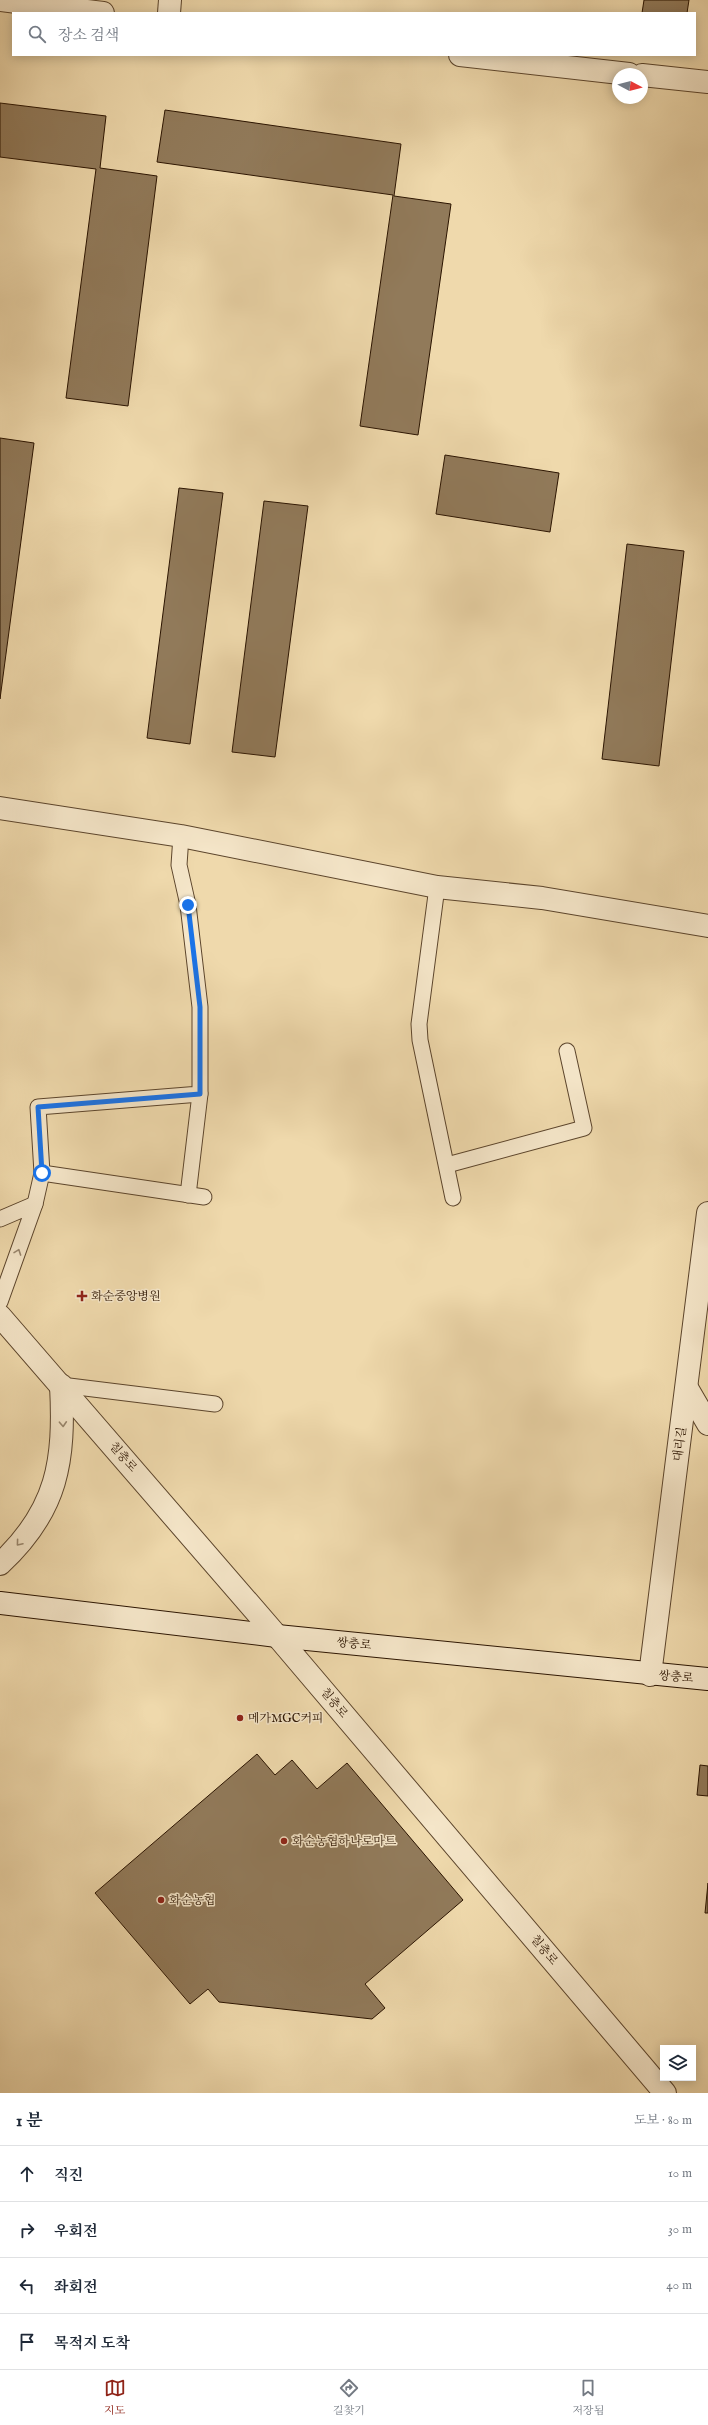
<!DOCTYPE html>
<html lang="ko">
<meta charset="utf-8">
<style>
:root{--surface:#fff;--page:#f6f6f7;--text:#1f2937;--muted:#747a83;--line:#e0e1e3;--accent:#8f2418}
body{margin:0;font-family:"IM FELL English","Noto Serif KR",serif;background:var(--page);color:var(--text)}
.controls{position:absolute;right:12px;bottom:12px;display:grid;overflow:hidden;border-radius:0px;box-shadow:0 2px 10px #0003}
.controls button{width:36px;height:36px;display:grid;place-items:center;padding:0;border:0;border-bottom:1px solid var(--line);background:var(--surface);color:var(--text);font:20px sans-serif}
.compass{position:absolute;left:612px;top:68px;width:36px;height:36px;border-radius:50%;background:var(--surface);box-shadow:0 2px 10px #0003;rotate:97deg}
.stop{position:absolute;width:12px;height:12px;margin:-9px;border:3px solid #1a73e8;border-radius:50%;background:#fff}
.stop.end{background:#1a73e8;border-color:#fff;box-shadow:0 1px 4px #0008}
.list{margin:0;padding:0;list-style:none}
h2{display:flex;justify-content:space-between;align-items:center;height:52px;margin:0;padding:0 16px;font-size:17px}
h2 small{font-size:13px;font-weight:400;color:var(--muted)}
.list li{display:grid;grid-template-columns:26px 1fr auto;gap:12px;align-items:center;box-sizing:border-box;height:56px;padding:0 16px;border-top:1px solid var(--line)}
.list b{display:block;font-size:15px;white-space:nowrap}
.list em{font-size:13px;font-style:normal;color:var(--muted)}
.icon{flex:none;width:22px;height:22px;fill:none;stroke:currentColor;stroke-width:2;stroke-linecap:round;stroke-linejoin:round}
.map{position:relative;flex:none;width:708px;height:2093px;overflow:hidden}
.search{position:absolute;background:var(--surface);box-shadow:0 2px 10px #0003;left:12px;right:12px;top:12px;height:44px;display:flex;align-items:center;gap:10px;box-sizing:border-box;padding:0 14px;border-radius:0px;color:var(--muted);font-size:15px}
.sheet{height:276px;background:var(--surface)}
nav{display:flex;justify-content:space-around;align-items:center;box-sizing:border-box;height:56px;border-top:1px solid var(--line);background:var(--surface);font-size:11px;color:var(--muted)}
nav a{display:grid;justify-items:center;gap:2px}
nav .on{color:var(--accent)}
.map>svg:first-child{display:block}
.building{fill:#917a5a;stroke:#2b1401}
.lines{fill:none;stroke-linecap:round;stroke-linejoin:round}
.lane-casing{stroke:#5c452c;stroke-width:17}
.street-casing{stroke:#5c452c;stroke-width:24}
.secondary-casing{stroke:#2b1401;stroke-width:24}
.lane{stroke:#f5e6c9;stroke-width:15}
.street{stroke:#f5e6c9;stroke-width:22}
.secondary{stroke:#f5e6c9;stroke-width:22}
.oneway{stroke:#9a886f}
.route{stroke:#1a73e8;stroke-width:5}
.poi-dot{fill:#8f2418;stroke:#f5e6c9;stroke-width:1.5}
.labels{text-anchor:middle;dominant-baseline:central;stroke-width:3;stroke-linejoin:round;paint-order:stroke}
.poi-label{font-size:12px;fill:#2b1401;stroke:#f5e6c9;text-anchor:start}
.street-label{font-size:12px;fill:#2b1401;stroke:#f5e6c9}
</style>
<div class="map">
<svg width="708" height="2093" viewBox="0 0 708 2093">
<rect width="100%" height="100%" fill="#efd9ac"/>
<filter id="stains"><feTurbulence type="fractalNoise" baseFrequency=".005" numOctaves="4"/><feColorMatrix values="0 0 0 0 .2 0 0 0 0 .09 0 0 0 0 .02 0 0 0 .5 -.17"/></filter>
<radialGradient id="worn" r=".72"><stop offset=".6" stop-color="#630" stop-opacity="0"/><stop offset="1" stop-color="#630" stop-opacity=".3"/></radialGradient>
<g class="building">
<polygon points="644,0 689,0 687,13 642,13"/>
<polygon points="0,103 106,116 100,168 157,176 128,406 66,398 96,169 0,157"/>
<polygon points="165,110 401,144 394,196 451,204 418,435 360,426 393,195 157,162"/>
<polygon points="0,438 34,443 0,699"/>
<polygon points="445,455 559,473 550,532 436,514"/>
<polygon points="179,488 223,493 190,744 147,738"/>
<polygon points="264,501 308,506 275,757 232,752"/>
<polygon points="627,544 684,551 659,766 602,759"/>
<polygon points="257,1754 275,1775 292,1760 317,1789 347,1763 463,1900 365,1984 385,2008 372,2019 219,2002 208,1989 190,2004 95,1893"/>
<polygon points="700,1765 708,1766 708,1796 697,1795"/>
<polygon points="708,1883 708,1913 705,1913"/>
</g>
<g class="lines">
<g class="lane-casing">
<g id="lane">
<polyline points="437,887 419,1024 420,1040 453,1198"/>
<polyline points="447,1165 584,1128 567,1051"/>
<polyline points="42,1173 204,1197"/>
<polyline points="188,1195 200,1094"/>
<polyline points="35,1204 42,1173 38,1107 200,1094 200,1007 188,905 179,865 181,836"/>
<polyline points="0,1219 35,1204 0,1302"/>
<polyline points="61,1385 215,1404"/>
</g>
</g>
<g class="street-casing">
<g id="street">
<polyline points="0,0 103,13"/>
<polyline points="169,13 170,0"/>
<polyline points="460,55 629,74"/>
<polyline points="642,75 708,82"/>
<polyline points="0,808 181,836 437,887 542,898 708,926"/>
<polyline points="0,1316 277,1636 665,2093"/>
<polyline points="687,1388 708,1424"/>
<path d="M0,1564C58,1510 65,1461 61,1385"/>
<polyline points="650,1675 708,1213"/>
</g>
</g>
<g class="secondary-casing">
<polyline id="secondary" points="0,1603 277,1636 708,1679"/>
</g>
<use href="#lane" class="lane"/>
<use href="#street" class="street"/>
<use href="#secondary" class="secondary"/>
</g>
<defs><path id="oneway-chevron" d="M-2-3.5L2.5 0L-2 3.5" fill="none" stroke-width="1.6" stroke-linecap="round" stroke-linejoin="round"/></defs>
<g class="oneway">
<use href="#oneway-chevron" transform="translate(18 1252) rotate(-70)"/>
<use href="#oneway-chevron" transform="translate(63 1424) rotate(87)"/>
<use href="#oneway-chevron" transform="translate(19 1543) rotate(130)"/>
</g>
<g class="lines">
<polyline class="route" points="42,1173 38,1107 200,1094 200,1007 188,905"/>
</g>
<g class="poi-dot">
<path d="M80 1290h4v4h4v4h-4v4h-4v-4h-4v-4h4z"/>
<circle cx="240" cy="1718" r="4"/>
<circle cx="284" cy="1841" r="4"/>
<circle cx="161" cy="1900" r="4"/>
</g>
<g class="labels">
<g class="poi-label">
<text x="91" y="1296">화순중앙병원</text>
<text x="248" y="1718">메가MGC커피</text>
<text x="292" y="1841">화순농협하나로마트</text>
<text x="169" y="1900">화순농협</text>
</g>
<g class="street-label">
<text transform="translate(680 1444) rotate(-83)">대리길</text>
<text transform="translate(123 1457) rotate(49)">칠충로</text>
<text transform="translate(354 1644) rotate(6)">쌍충로</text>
<text transform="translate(676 1677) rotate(5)">쌍충로</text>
<text transform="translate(334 1703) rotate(50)">칠충로</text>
<text transform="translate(544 1950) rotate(50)">칠충로</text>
</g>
</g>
<rect width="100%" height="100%" filter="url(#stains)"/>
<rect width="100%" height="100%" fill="url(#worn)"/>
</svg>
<div class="controls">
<button><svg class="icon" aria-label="layers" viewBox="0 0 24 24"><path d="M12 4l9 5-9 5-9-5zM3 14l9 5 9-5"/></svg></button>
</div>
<svg class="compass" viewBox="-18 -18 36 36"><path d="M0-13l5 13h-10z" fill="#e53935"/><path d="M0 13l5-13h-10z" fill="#747a83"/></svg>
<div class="stop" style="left:42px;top:1173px"></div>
<div class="stop end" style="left:188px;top:905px"></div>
<div class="search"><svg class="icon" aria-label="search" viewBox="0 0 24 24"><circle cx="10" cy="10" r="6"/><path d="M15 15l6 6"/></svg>장소 검색</div>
</div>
<section class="sheet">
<h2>1 분<small>도보 · 80 m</small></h2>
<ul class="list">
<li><svg class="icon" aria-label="ahead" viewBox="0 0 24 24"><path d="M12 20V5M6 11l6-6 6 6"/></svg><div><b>직진</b></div><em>10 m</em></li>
<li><svg class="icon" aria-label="right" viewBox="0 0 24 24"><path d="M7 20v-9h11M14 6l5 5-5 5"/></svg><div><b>우회전</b></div><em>30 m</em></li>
<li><svg class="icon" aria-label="left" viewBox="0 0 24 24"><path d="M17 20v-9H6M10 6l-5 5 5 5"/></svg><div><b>좌회전</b></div><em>40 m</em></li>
<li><svg class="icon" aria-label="arrive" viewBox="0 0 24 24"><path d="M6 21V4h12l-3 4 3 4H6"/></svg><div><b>목적지 도착</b></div></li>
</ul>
</section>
<nav>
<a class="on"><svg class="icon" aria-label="map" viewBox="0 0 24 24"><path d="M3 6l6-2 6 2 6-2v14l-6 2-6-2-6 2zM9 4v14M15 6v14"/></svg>지도</a>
<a><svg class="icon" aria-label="directions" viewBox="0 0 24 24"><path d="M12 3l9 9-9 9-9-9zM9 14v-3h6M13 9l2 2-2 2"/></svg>길찾기</a>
<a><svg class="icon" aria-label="saved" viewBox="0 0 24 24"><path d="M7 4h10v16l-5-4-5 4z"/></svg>저장됨</a>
</nav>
